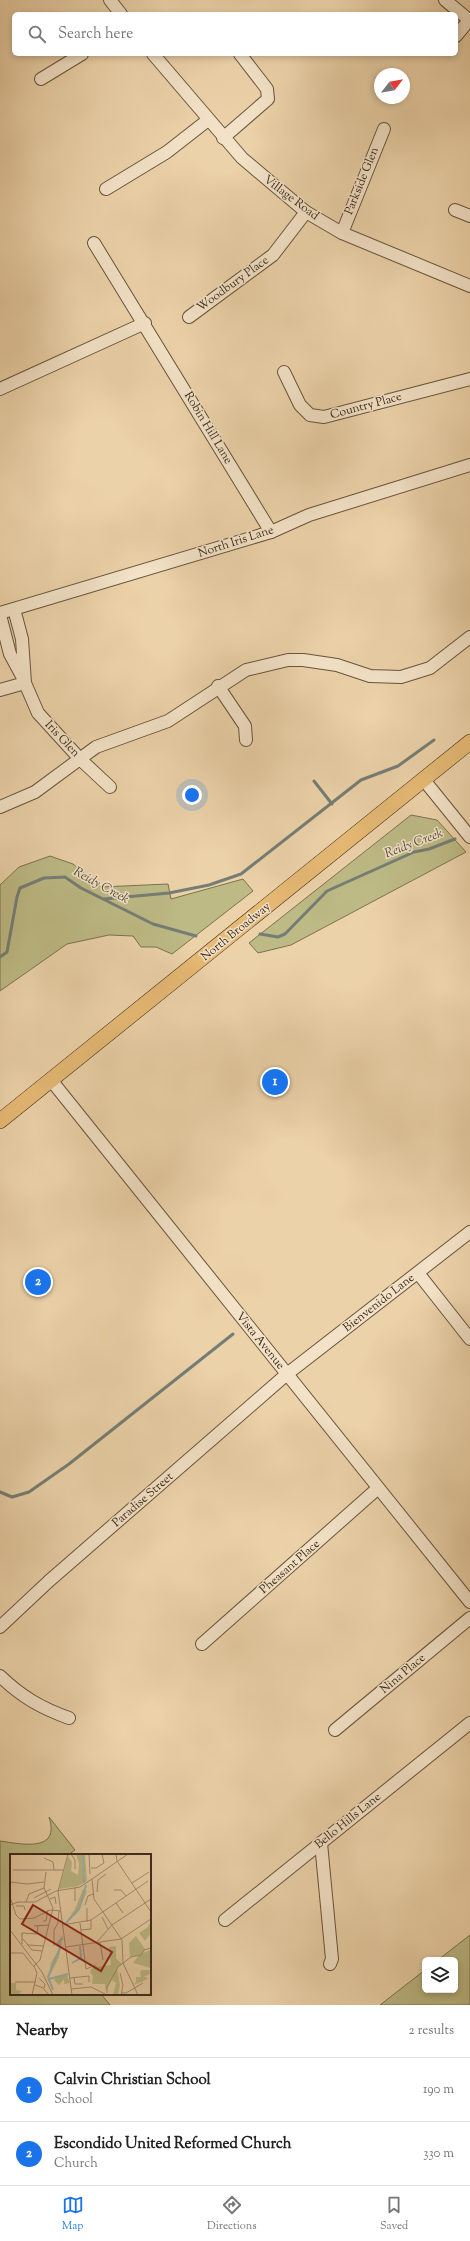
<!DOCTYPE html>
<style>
:root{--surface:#fff;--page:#f6f6f6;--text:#222;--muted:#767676;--line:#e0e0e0;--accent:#1a73e8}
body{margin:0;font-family:"Sorts Mill Goudy",serif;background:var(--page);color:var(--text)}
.controls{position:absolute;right:12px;bottom:12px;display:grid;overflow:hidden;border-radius:6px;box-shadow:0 2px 6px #0003}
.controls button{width:36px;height:36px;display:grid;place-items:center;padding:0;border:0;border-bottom:1px solid var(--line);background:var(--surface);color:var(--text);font:20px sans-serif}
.compass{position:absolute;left:374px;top:68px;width:36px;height:36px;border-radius:50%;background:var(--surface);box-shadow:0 2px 6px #0003;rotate:59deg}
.you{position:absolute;left:192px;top:795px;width:14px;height:14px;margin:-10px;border:3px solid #fff;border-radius:50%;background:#1a73e8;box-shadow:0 0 0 6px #1a73e833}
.badge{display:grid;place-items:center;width:26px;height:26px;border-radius:50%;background:var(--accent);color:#fff;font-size:13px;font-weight:700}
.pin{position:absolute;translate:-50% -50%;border:2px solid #fff;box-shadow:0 1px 4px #0006}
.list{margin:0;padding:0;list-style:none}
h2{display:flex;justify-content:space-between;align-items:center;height:52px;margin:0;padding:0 16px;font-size:17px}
h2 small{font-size:13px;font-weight:400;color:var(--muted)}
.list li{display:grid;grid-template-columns:26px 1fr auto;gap:12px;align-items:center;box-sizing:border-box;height:64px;padding:0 16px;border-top:1px solid var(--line)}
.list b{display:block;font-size:15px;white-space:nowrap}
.list p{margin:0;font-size:13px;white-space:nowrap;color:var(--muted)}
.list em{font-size:13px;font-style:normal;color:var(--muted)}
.icon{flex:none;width:22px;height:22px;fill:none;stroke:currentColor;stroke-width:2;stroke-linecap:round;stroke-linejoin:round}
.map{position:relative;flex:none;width:470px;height:2005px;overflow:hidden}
.search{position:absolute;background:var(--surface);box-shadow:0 2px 6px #0003;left:12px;right:12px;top:12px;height:44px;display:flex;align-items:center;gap:10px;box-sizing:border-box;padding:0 14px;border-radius:6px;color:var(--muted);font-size:15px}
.sheet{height:180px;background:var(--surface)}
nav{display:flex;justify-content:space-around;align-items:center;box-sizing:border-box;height:56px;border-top:1px solid var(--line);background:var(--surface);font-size:11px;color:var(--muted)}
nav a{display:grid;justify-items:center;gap:2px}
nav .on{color:var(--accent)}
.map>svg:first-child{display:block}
.green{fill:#bdba85;stroke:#7c7250}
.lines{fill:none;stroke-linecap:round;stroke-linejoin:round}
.stream{stroke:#757e75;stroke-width:3}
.minor-casing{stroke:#67543e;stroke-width:14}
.major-casing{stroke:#3b2a1b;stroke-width:16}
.minor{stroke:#f3e2c7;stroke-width:12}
.major{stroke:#e6b974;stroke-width:15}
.labels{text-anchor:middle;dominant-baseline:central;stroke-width:3;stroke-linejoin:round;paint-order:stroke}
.street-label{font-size:12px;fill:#3b2a1b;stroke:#f3e2c7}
.water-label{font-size:13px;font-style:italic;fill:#534d40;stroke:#f3e2c7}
.inset-river{fill:none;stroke:#9bb6b1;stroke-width:2}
.inset-road{fill:none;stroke:#a58f70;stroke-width:1}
.view{fill:#8f2418;fill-opacity:0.15;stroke:#8f2418;stroke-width:2}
.inset-edge{fill:none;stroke:#3b2a1b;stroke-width:2}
</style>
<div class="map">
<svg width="470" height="2005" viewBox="0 0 470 2005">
<rect width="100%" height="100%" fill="#ecd2a9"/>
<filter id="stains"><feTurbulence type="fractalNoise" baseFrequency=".005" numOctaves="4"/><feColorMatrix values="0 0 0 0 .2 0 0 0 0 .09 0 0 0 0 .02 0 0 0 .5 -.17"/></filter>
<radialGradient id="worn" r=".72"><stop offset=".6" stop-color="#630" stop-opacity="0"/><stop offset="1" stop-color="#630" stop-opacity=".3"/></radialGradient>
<g class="green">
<polygon points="411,815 437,820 466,852 291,945 258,953 249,943"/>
<polygon points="50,856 73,864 101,887 168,884 171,899 243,879 253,891 172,954 156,947 141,947 133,936 109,935 67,944 0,991 0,885 19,867"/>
<path d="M49,1817L75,1850L68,1855H11V1994H101L110,2005H0V1841C21,1844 61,1853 49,1817Z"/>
<polygon points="470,1935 470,2005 380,2005 425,1970 425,1990 455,1990 455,1960 438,1960"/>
</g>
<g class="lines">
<g class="stream">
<polyline points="314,781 332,804"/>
<polyline points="104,899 169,893 209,885 241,874 361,780 398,766 434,740"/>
<polyline points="260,934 278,937 285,934 327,891 414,852 429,849 455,839"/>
<polyline points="0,957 7,952 17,897 20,888 44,878 65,877 81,888 153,924 196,936"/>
<polyline points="0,1492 12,1497 29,1492 69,1464 233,1334"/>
</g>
<g class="minor-casing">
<g id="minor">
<polyline points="110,0 121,14"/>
<polyline points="445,0 469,20"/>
<polyline points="456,36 470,19"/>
<polyline points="153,54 242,158 306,212 342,233 470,286"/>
<polyline points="41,79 82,54"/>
<polyline points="223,138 268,99 267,89 240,54"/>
<polyline points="106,189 167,152 208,120"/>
<polyline points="455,210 470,216"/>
<polyline points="342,233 384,129"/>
<polyline points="94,243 271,532"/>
<polyline points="189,317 273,255 306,212"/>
<polyline points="284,372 300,405 310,415 324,417 470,379"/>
<polyline points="0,389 145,323"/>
<polyline points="14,609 22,639 25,683 38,713 80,759 110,787"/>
<polyline points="0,613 271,532 309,515 470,465"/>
<polyline points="0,615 10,654 24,680"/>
<polyline points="218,686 245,726 246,740"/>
<polyline points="0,690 25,683"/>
<polyline points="424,780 470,837"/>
<polyline points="0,807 35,792 96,747 168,721 246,670 288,660 303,660 337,665 370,676 401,677 430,668 470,637"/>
<polyline points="51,1080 470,1602"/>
<polyline points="418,1273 470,1339"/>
<polyline points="0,1627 49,1581 287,1374 470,1232"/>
<polyline points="202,1644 377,1489"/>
<path d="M0,1676C22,1697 41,1708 69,1718"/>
<polyline points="335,1730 470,1618"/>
<polyline points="321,1843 332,1959 330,1964"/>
<polyline points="225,1920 470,1723"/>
</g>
</g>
<g class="major-casing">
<polyline id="major" points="0,1121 470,742"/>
</g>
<use href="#minor" class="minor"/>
<use href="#major" class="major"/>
</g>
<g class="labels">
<g class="street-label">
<text transform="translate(362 181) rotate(-68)">Parkside Glen</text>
<text transform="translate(291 198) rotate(37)">Village Road</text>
<text transform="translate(233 284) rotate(-36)">Woodbury Place</text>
<text transform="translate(366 406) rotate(-15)">Country Place</text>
<text transform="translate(208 428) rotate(59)">Robin Hill Lane</text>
<text transform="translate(236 542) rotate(-18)">North Iris Lane</text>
<text transform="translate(62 739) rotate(47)">Iris Glen</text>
<text transform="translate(236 932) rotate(-39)">North Broadway</text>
<text transform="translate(379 1303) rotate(-38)">Bienvenido Lane</text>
<text transform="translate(260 1341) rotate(51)">Vista Avenue</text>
<text transform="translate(143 1500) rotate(-41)">Paradise Street</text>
<text transform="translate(290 1567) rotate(-41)">Pheasant Place</text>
<text transform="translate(403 1674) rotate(-40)">Nina Place</text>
<text transform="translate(348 1821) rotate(-39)">Bello Hills Lane</text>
</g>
<g class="water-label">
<text transform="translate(414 844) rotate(-21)">Reidy Creek</text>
<text transform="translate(101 886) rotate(29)">Reidy Creek</text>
</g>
</g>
<g transform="translate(10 1854)">
<rect width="141" height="141" fill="#ecd2a9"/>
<path d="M66,0H75L77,27L68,32L49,35L58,2L62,8L61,17L68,21L69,10ZM73,35L77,37L69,57L55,70L65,55ZM141,66V79L135,87L129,79L138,73ZM53,81L49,103L38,125L41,109L49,95L47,88ZM126,82L135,95L133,99L141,96V114L123,109L129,101L120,103L119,89ZM106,92V104L112,110L107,114L110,131L108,141H103L106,129L102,126L104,122L96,137L95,130H82L83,122L80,118L85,110L87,113L101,111L99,93ZM132,116H141V119L134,123L138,124L132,128L123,131L126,128V123H131L130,118ZM57,121L60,129L54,130V125L49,131L44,126L47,123ZM0,129H6V136L12,137L8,141H0Z" fill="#bdba85"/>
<path class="inset-river" d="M73,0L74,29M56,69L69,55L76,31M62,109L71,104L70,92M39,125L58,120M43,136L38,123L50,94L48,89L53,84"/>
<path class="inset-road" d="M61,0L65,6V15M79,0L80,20M106,0L107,7L141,58M34,4L43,8L44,16M81,14H86L94,9L92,0M3,16H53M82,25L118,0M0,28L17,30L34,28M122,29L139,18M104,36H111L116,42M48,37L58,0M48,37L62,141M87,38L88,26L96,20M0,43L6,61L10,65L24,64L40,56L51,57M24,44L41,35M40,45L45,43L46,50M65,47V34M16,48L19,40L34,34M106,49L113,59M0,51L8,48H25L46,37L70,33L82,25L84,45L112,86L113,109M75,51L78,42L83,40M6,52H14L15,56M77,54V68M92,63L98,75M33,67H36L38,56M70,69L76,115L81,113M53,71L81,66L138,27M24,72L39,71M0,76L32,118L43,141M71,76L81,75V66M13,85L22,96L32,97M90,88L93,106M86,89L102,71L141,45M12,90V79L27,80L28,71M18,91L34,92M44,92V76L48,69L49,57M56,93L111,85L141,65M0,99H13L24,113M113,109L128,141M110,119L113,131L111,141M29,124L35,130L34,134M60,124L79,122V128M64,124L65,130H73M5,128H26M25,131L33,134L39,141M61,135L81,133L97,141M97,139V133L108,113L121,103L131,101L134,96L141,94M112,139H116L133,129M22,141L27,119L24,112L30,106L43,54L34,34L36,18"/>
<path class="view" d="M23,51L102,98L91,117L12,70Z"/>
<rect width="141" height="141" class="inset-edge"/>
</g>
<rect width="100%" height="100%" filter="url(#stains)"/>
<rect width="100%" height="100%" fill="url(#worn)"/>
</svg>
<div class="controls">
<button><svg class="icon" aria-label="layers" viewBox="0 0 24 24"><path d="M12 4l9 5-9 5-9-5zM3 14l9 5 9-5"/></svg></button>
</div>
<svg class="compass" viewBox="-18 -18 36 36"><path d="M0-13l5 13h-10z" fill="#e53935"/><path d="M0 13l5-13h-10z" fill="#767676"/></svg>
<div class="you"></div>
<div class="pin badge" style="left:275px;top:1082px">1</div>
<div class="pin badge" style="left:38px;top:1282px">2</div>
<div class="search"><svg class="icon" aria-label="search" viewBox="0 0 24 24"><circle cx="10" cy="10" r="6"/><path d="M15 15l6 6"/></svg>Search here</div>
</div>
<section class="sheet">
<h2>Nearby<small>2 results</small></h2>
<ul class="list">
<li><span class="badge">1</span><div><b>Calvin Christian School</b><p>School</p></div><em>190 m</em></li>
<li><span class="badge">2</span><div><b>Escondido United Reformed Church</b><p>Church</p></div><em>330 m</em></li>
</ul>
</section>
<nav>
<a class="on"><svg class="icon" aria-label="map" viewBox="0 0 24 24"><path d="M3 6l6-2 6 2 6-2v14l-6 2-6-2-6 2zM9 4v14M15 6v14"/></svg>Map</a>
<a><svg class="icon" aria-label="directions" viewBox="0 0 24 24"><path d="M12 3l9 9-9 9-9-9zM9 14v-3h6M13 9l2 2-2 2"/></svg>Directions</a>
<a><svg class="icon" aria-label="saved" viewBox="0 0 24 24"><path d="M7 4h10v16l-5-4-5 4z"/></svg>Saved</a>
</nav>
